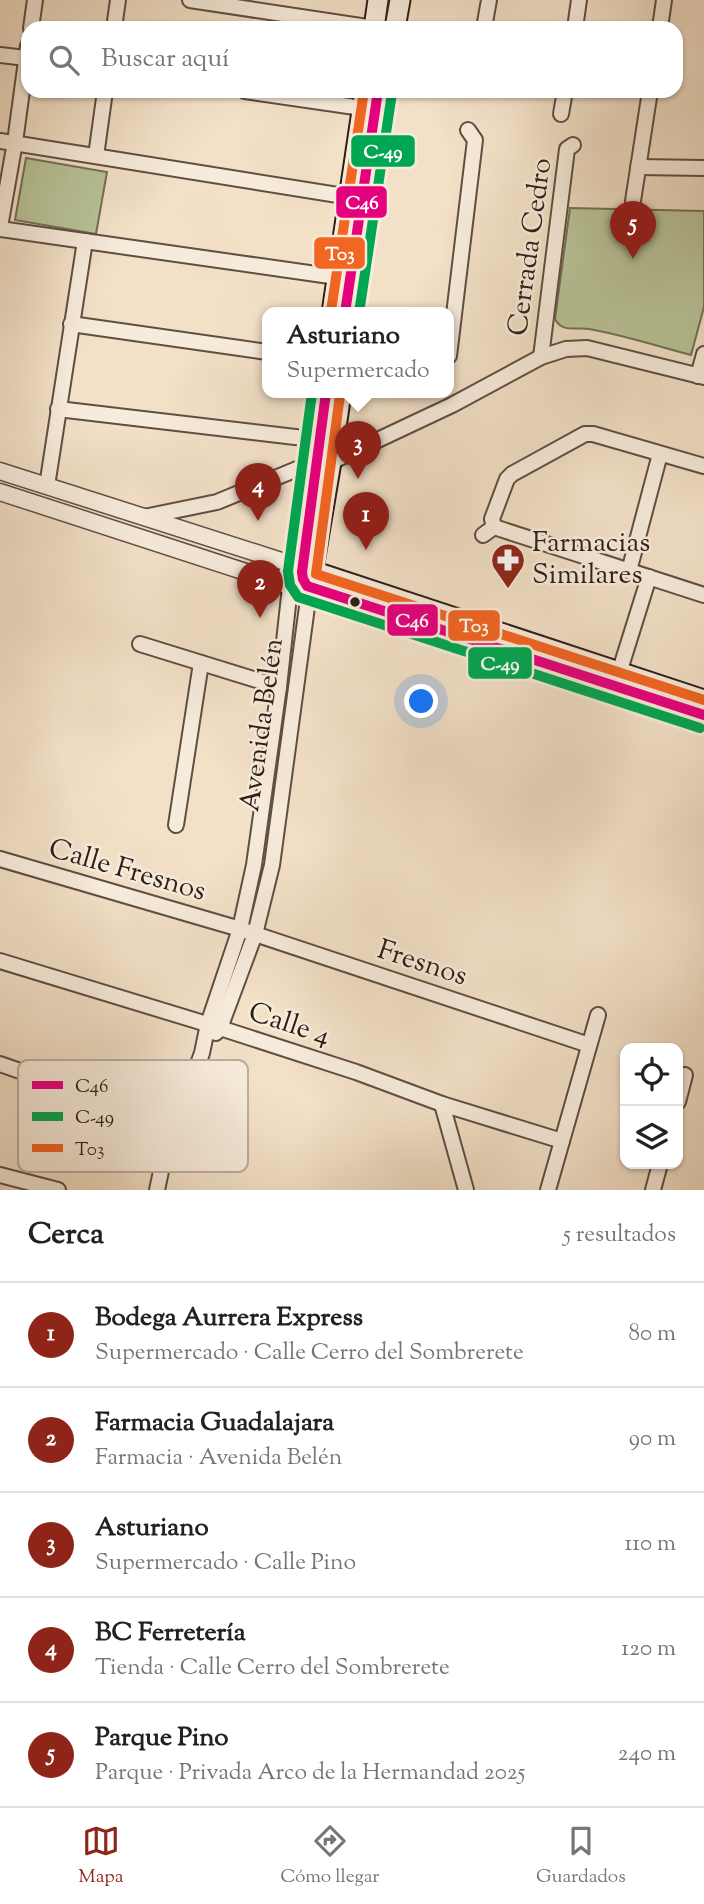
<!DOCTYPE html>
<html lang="es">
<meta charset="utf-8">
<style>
:root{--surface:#fff;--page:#f2f2f2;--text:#222;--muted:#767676;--line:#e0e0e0;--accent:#8f2418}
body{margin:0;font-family:"Sorts Mill Goudy",serif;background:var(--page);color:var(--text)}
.controls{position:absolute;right:21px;bottom:21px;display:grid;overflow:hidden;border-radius:14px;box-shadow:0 2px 5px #0004}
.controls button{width:63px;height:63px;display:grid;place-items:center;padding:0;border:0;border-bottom:2px solid var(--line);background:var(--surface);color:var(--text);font:35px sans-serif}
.you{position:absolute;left:422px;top:702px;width:24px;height:24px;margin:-18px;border:5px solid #fff;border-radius:50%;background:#1a73e8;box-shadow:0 0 0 10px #1a73e833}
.badge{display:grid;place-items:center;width:46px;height:46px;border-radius:50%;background:var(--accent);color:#fff;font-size:23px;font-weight:700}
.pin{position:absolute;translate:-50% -58px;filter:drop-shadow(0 2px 4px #0008)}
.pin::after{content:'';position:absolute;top:37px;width:24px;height:21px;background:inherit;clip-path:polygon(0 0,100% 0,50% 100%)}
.popup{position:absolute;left:262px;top:307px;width:192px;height:91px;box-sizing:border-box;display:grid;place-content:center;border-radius:14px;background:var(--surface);filter:drop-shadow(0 2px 5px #0005);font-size:23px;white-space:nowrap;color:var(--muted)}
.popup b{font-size:26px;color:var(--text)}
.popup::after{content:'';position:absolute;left:50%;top:100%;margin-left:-14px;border:14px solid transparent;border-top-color:var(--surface)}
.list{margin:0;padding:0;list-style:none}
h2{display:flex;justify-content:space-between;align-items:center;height:91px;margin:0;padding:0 28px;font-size:30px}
h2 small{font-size:23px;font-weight:400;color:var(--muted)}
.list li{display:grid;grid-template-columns:46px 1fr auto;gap:21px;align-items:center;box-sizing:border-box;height:105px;padding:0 28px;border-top:2px solid var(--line)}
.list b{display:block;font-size:26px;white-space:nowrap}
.list p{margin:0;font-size:23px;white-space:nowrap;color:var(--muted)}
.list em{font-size:23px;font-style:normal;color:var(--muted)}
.icon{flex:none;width:38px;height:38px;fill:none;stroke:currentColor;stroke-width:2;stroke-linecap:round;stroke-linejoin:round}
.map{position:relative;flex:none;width:704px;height:1190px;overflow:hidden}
.search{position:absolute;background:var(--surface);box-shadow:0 2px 5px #0004;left:21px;right:21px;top:21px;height:77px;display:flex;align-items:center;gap:18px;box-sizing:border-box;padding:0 24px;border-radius:21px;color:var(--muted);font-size:26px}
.sheet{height:616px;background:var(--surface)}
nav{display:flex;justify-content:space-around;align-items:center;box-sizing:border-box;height:98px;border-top:2px solid var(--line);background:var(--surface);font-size:19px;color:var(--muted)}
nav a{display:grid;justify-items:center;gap:4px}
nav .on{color:var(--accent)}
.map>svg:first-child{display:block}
.green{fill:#b8c398;stroke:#737057;stroke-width:2}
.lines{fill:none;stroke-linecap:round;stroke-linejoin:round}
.minor-casing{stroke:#5f4e42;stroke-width:18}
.tertiary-casing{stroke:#5f4e42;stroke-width:19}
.secondary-casing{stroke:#2e1d16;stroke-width:23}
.minor{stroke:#f7ebdb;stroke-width:14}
.tertiary{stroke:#f7ebdb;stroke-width:16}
.secondary{stroke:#f7ebdb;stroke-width:19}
.bus-1-casing{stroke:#f7ebdb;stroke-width:16}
.bus-2-casing{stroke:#f7ebdb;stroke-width:16}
.bus-3-casing{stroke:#f7ebdb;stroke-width:16}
.bus-1{stroke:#e5007d;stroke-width:10}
.bus-2{stroke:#00a651;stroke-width:10}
.bus-3{stroke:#f26522;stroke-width:10}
.bus-dot{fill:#2e1d16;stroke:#f7ebdb;stroke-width:2.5}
.labels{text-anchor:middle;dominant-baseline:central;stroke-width:5;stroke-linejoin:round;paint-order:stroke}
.street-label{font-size:28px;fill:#2e1d16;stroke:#f7ebdb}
.poi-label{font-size:28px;fill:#2e1d16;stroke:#f7ebdb;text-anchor:start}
.key{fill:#f7ebdb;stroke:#bbada0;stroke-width:2}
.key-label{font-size:19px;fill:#2e1d16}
.line-badge{stroke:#f7ebdb;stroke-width:2.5}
.badge-label{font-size:19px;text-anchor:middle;font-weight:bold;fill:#fff}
</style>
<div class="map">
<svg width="704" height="1190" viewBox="0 0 704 1190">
<rect width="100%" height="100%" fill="#f2e0c7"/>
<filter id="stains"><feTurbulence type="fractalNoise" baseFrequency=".00286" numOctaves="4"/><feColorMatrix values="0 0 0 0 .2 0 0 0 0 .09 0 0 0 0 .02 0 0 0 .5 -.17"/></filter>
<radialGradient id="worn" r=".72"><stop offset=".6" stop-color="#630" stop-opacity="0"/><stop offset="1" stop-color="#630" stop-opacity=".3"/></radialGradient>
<g class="green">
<polygon points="26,158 107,172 96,234 15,220"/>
<path d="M570,208L704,211V307L691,355C657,346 623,335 589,329C576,327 562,333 555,319Z"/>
</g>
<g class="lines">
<g class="minor-casing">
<g id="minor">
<polyline points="190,0 374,28"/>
<polyline points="31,28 35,0"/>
<polyline points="114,28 118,0"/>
<polyline points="484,28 489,0"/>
<polyline points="575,28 579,0"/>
<polyline points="660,28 664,0"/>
<polyline points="0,55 26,58"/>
<polyline points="245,91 362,108"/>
<polyline points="561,114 565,91"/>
<polyline points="0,141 369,200"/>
<polyline points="96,156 105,91"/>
<polyline points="638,167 704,168"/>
<polyline points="633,201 650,91"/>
<polyline points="0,227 15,142 28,46"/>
<polyline points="0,229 337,277"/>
<polyline points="71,324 267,352"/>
<polyline points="449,356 475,140 468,130"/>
<polyline points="541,357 567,149 573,145"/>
<polyline points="698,376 704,354"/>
<polyline points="58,409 312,439"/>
<polyline points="331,462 452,405 541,357 566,349 587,348 704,377"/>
<polyline points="47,486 85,241"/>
<polyline points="144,517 217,502 309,464"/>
<polyline points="494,527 704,595"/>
<polyline points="483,535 494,527 492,519 507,479 512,474 585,434 593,434 704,466"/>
<polyline points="629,571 660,454"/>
<polyline points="140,644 279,687"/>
<polyline points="619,673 649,577"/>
<polyline points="176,825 201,663"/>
<polyline points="0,859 240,929 589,1045"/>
<polyline points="0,961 220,1028 356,1072 442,1104 562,1141"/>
<polyline points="216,1033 220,1028 255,934 272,865 309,592"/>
<polyline points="0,1064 175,1125"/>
<polyline points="678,1102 685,1075"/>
<polyline points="442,1104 466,1190"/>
<polyline points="0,1175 58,1190"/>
<polyline points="157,1190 164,1157 202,1053 208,1024 240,929 254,865 279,687 290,587"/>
<polyline points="548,1190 598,1015"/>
<polyline points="653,1190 660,1164"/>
</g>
</g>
<g class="tertiary-casing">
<g id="tertiary">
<polyline points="0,471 294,565"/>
<polyline points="0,492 301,590"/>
</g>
</g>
<g class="secondary-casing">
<g id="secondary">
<polyline points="374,28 378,0"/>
<polyline points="395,28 400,0"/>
<polyline points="332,313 365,91"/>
<polyline points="353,313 386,91"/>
<polyline points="341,393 331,462 309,592 704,722"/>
<polyline points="294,565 704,700"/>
<polyline points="290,587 319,393"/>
</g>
</g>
<use href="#minor" class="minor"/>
<use href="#tertiary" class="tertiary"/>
<use href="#secondary" class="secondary"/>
<g class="bus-1-casing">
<g id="bus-1">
<polyline points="345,313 378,91"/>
<polyline points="326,393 302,572 303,579 307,586 704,715"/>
</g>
</g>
<g class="bus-2-casing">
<g id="bus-2">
<polyline points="359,313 392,93"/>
<polyline points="312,393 288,571 290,585 298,597 700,728"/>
</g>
</g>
<g class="bus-3-casing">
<g id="bus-3">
<polyline points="331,311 364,91"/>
<polyline points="340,395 316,574 704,700"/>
</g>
</g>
<use href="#bus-1" class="bus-1"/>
<use href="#bus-2" class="bus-2"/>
<use href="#bus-3" class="bus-3"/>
</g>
<defs>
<g id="pharmacy-pin" transform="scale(1.75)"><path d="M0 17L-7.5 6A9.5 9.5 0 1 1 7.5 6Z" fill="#8f2418" stroke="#f7ebdb"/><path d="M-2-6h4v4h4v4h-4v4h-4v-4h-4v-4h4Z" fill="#fff"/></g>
</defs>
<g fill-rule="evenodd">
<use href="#pharmacy-pin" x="508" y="560"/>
</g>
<circle class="bus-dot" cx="355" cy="602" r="6"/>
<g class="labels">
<g class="street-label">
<text transform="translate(531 247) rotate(-82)">Cerrada Cedro</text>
<text transform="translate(263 725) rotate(-82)">Avenida Belén</text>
<text transform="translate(127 871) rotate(16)">Calle Fresnos</text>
<text transform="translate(422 964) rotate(18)">Fresnos</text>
<text transform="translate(289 1025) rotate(18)">Calle 4</text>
</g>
<g class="poi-label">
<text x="532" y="544">Farmacias<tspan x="532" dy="32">Similares</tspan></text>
</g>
</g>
<rect x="18" y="1060" width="230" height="112" rx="10" class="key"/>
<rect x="32" y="1081" width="31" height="8" fill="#e5007d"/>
<rect x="32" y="1112" width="31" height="9" fill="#00a651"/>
<rect x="32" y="1144" width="31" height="8" fill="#f26522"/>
<g class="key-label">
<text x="75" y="1092">C46</text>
<text x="75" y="1123">C-49</text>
<text x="75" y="1155">T03</text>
</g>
<g class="line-badge">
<rect x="350" y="134" width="66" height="34" rx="7" fill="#00a651"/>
<rect x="335" y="185" width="53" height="34" rx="7" fill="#e5007d"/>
<rect x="313" y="236" width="53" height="34" rx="7" fill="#f26522"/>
<rect x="386" y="603" width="53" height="34" rx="7" fill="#e5007d"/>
<rect x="447" y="609" width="54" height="33" rx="7" fill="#f26522"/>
<rect x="467" y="646" width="66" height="34" rx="7" fill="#00a651"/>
</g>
<g class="badge-label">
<text x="383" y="158">C-49</text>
<text x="362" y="209">C46</text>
<text x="340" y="260">T03</text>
<text x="412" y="627">C46</text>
<text x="474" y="632">T03</text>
<text x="500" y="670">C-49</text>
</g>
<rect width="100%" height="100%" filter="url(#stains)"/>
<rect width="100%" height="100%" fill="url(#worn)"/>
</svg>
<div class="controls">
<button><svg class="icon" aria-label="locate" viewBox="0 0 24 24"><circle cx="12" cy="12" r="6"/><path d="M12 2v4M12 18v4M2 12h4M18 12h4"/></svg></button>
<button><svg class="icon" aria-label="layers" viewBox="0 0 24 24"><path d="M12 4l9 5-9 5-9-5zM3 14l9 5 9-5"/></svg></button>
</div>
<div class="you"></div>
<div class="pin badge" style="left:366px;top:550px">1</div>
<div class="pin badge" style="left:260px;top:618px">2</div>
<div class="pin badge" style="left:358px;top:479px">3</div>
<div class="popup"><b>Asturiano</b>Supermercado</div>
<div class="pin badge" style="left:258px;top:521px">4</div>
<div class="pin badge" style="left:633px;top:259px">5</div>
<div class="search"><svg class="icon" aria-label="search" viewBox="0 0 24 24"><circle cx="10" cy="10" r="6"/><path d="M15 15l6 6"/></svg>Buscar aquí</div>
</div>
<section class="sheet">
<h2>Cerca<small>5 resultados</small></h2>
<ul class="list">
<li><span class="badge">1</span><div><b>Bodega Aurrera Express</b><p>Supermercado · Calle Cerro del Sombrerete</p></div><em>80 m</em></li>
<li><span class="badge">2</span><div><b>Farmacia Guadalajara</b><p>Farmacia · Avenida Belén</p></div><em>90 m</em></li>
<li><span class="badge">3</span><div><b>Asturiano</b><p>Supermercado · Calle Pino</p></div><em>110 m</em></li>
<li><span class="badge">4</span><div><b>BC Ferretería</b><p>Tienda · Calle Cerro del Sombrerete</p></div><em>120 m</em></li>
<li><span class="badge">5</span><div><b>Parque Pino</b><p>Parque · Privada Arco de la Hermandad 2025</p></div><em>240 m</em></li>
</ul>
</section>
<nav>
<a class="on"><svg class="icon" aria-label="map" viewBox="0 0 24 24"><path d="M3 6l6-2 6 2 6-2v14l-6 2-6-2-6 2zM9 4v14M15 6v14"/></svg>Mapa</a>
<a><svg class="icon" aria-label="directions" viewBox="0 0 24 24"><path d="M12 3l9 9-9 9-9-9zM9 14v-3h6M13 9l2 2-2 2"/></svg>Cómo llegar</a>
<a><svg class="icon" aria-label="saved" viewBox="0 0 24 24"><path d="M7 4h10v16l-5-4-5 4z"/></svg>Guardados</a>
</nav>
